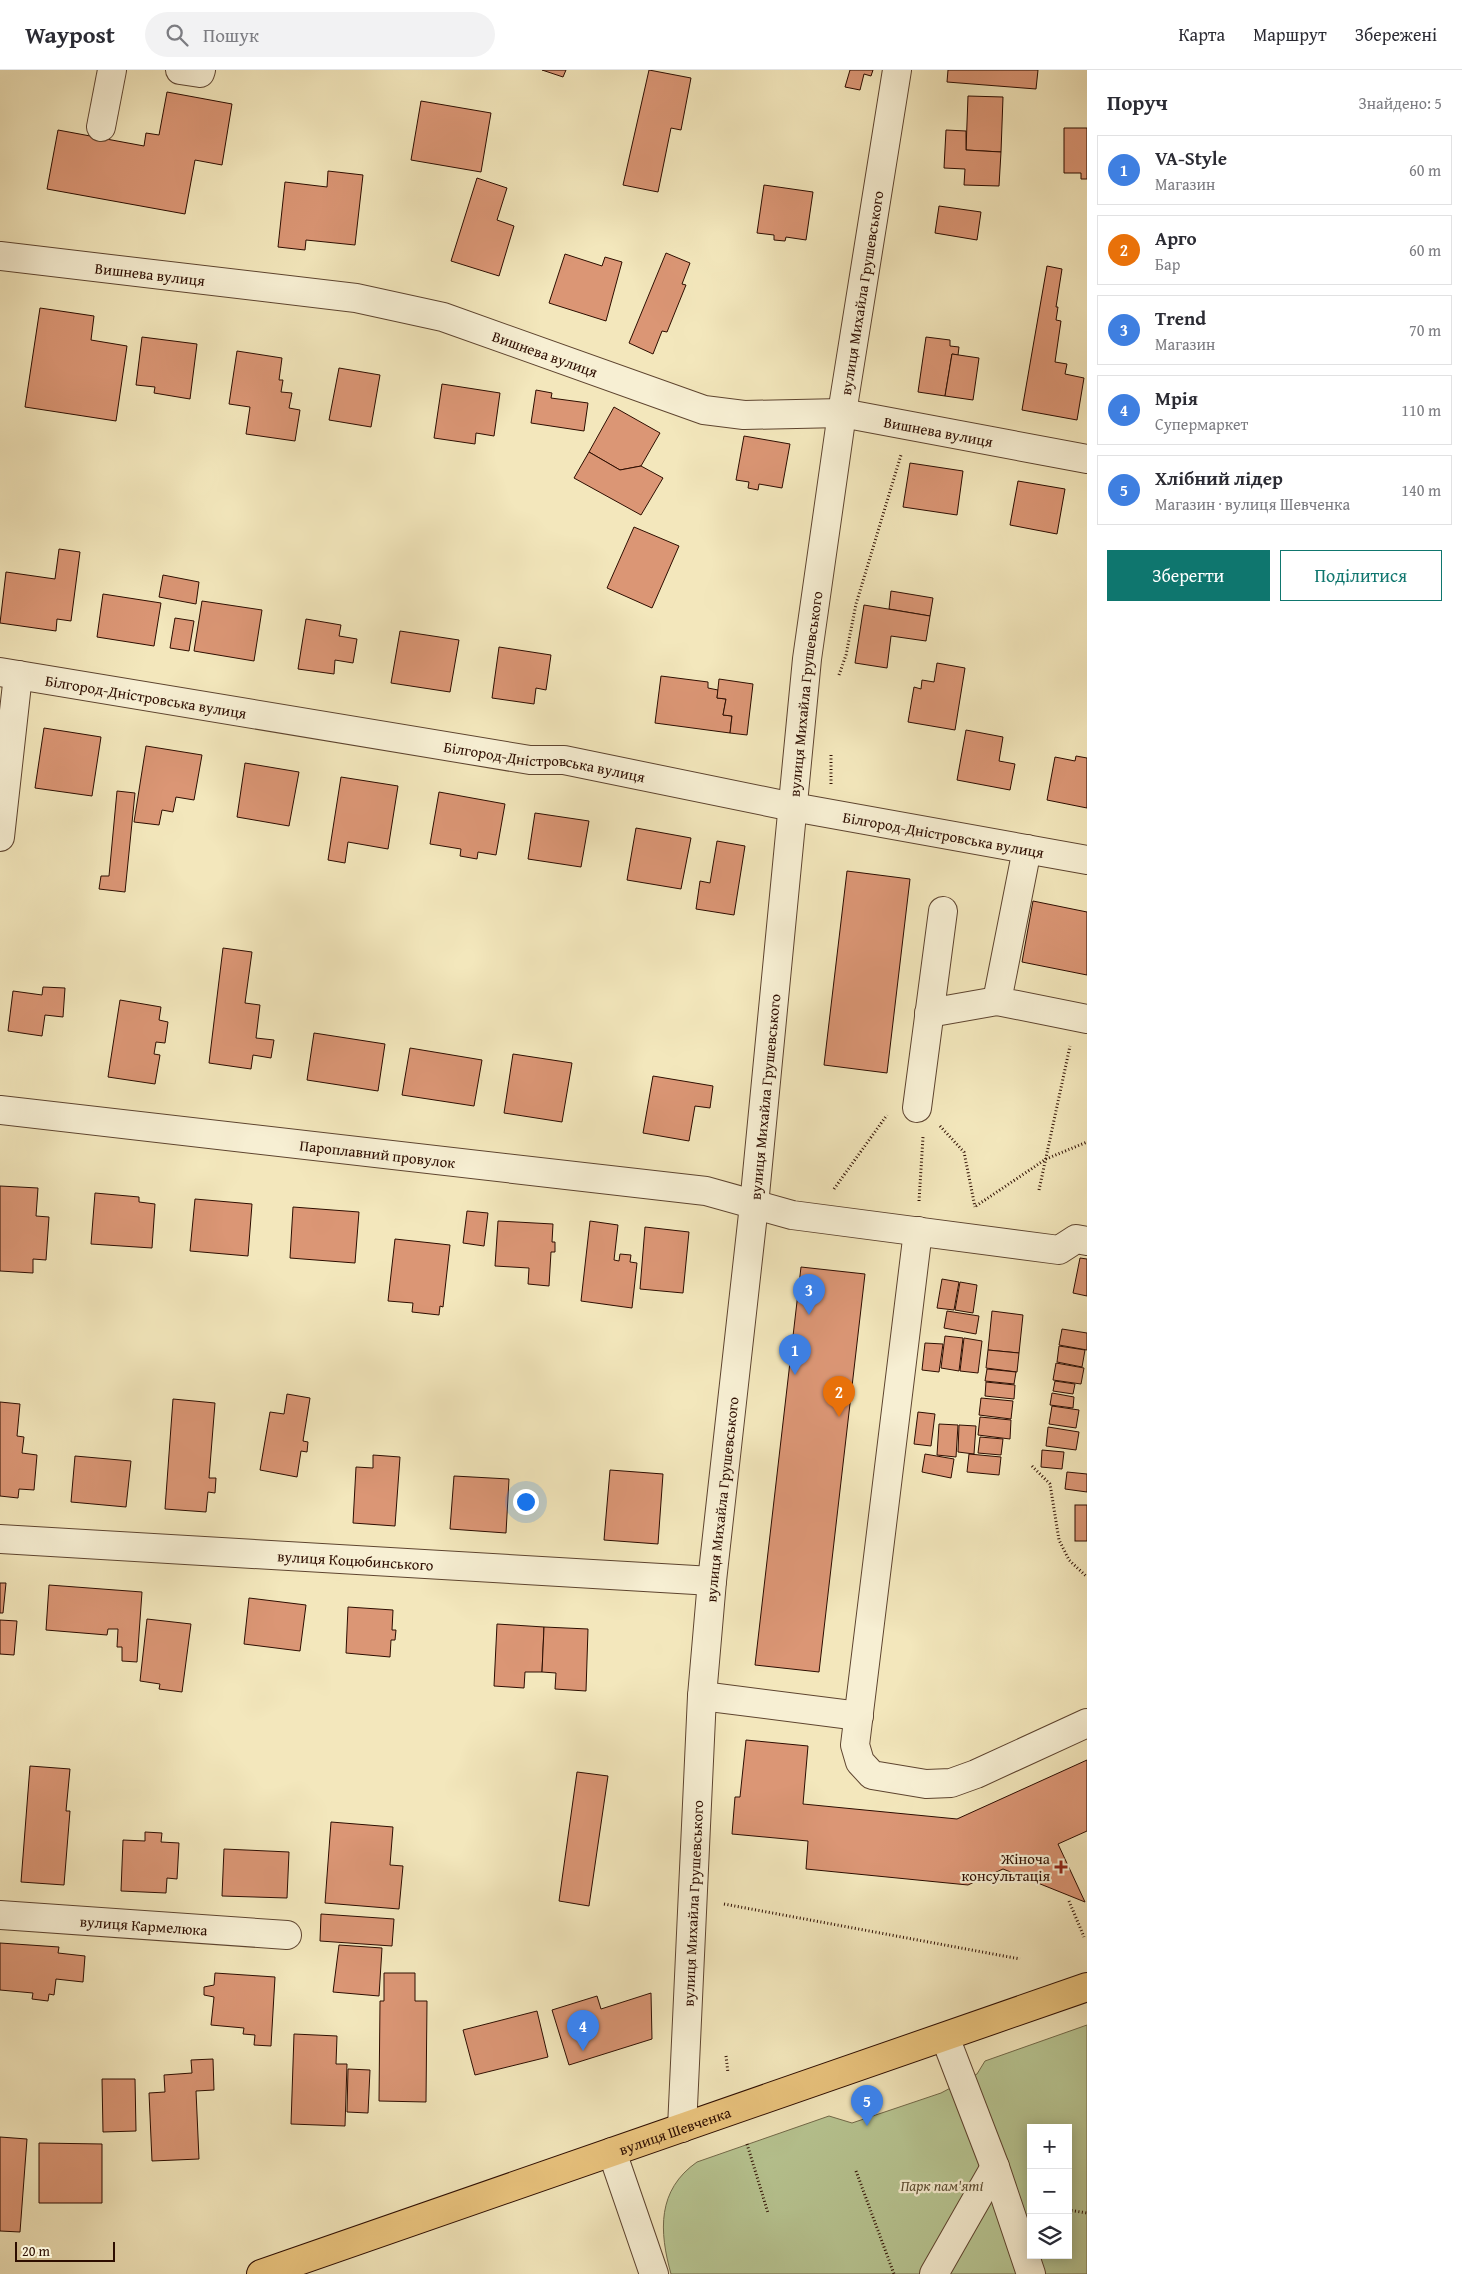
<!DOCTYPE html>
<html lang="uk">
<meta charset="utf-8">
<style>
:root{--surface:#fff;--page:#f2f2f3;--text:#2b2b33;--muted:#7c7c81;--line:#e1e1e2;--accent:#0f766e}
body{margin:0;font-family:"Gentium Book Plus",serif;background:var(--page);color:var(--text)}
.controls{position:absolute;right:15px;bottom:15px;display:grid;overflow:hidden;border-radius:0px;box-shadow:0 2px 12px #0003}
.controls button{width:45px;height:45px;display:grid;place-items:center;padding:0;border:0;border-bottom:1px solid var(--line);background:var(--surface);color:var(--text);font:25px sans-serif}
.scale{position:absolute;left:15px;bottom:12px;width:100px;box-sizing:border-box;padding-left:5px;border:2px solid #2d0d00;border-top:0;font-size:14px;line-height:18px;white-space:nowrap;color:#2d0d00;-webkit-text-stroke:4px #f7efd3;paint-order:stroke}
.you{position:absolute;left:525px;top:1431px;width:18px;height:18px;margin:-12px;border:4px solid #fff;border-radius:50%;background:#1a73e8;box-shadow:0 0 0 8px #1a73e833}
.badge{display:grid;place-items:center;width:32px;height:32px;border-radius:50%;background:var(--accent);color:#fff;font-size:16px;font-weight:700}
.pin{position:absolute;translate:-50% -41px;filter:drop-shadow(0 1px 2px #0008)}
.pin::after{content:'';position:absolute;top:26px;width:18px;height:15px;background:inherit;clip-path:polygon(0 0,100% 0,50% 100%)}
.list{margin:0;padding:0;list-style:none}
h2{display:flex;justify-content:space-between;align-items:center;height:65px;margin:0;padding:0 20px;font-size:21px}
h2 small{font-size:16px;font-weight:400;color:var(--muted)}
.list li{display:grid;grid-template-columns:32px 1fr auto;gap:15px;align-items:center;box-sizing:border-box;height:70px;margin:0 10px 10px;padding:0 10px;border:1px solid var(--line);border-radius:0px}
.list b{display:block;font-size:19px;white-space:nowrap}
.list p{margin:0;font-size:16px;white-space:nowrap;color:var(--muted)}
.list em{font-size:16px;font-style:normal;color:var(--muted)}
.actions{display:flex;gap:10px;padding:15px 20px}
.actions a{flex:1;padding:11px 0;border:1px solid var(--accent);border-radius:0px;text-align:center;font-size:18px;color:var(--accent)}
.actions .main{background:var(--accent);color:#fff}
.icon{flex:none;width:28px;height:28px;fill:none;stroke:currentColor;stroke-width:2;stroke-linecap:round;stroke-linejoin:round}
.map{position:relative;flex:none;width:1087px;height:2204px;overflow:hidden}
header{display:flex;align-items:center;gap:30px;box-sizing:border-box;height:70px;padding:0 25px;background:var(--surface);border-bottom:1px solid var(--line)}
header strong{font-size:24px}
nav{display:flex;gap:28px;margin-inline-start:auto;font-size:18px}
.search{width:350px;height:45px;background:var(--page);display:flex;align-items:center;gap:12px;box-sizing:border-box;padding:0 18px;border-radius:28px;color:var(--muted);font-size:19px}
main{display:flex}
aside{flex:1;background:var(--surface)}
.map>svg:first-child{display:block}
.green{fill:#b8c693;stroke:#726a4a;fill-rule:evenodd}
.building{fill:#db9675;stroke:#2d0d00}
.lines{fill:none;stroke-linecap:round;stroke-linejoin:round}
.minor-casing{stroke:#5e442f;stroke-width:30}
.major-casing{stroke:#2d0d00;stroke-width:30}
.path{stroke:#2d0d00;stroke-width:3;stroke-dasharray:1 2.5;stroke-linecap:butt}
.minor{stroke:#f7efd3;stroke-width:28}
.major{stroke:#eac47e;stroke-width:28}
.poi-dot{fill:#8f2418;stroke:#f7efd3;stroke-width:2}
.labels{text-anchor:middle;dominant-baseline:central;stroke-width:4.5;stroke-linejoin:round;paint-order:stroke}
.street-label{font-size:15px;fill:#2d0d00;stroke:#f7efd3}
.poi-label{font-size:15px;fill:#2d0d00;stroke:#f7efd3;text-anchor:end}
.park-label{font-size:15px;font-style:italic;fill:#5e4e33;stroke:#f7efd3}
</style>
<header>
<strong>Waypost</strong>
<div class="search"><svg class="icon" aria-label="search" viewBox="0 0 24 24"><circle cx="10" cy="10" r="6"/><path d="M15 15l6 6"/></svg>Пошук</div>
<nav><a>Карта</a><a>Маршрут</a><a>Збережені</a></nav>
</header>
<main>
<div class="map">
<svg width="1087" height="2204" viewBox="0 0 1087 2204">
<rect width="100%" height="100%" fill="#f3e7bc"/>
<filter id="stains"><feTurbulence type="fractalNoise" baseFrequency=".004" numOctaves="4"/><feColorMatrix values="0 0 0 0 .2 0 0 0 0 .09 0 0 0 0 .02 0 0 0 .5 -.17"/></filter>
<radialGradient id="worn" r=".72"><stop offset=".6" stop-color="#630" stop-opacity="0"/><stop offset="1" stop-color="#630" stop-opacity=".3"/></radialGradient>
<path class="green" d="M1087,1955V2204H671C659,2161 657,2120 697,2092L829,2046L852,2053L941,2023L977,2004L985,1991ZM1031,2058H1068V2185H1031Z"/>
<g class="building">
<polygon points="542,0 566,0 563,7"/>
<polygon points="649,0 691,8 681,60 671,58 658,122 623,115"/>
<polygon points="850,0 873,0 871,6 864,4 860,20 845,17"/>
<polygon points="948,0 1038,0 1036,19 947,12"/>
<polygon points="167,22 232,34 222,95 195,90 185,144 47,119 58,60 144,76 146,63 159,65"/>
<polygon points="968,26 1003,27 1001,82 966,80"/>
<polygon points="421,31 491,43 481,102 411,90"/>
<polygon points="1064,58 1087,58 1087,109 1081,109 1081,103 1064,103"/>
<polygon points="946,60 966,61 966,80 1001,82 999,116 964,115 965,99 944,98"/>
<polygon points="328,101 363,105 355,175 306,170 305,180 278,177 285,112 327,117"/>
<polygon points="477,108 507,118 497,150 514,156 499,206 451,191"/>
<polygon points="764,115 813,122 806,170 786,167 785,171 774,170 774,165 757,163"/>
<polygon points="939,136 981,142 977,170 935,163"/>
<polygon points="666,183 690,193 682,214 686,215 667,262 662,261 653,284 629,273"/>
<polygon points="565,184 602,196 605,187 622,192 606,251 549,233"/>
<polygon points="1047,196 1062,199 1056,237 1058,237 1056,250 1061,251 1055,292 1067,294 1065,304 1084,308 1077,350 1022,340"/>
<polygon points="40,238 94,246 91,270 127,276 116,351 25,337"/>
<polygon points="142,267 197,274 190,329 154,323 155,317 136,315"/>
<polygon points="926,267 950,270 950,276 959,277 958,285 952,284 945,326 918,322"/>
<polygon points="237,281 282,288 279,310 283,310 281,322 292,323 289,338 300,340 295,371 246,364 250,337 229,334"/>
<polygon points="952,284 979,288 973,330 945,326"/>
<polygon points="339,298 380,305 371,357 329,350"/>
<polygon points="442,314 500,323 494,366 476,363 475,374 434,368"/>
<polygon points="536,320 552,323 551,328 588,333 584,361 531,353"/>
<polygon points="614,337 660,363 641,396 620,400 589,382"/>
<polygon points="744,366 790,374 782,418 759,414 758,420 748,418 749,412 736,410"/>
<polygon points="589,382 620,400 641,396 663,408 641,445 574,408"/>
<polygon points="910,393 963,401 957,445 903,437"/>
<polygon points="1018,411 1065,419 1057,464 1010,455"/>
<polygon points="634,457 679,476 652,538 607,518"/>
<polygon points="59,479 80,482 71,551 57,549 56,561 0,553 6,502 55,509"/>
<polygon points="163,505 199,512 196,534 159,527"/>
<polygon points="891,521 933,528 930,546 889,539"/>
<polygon points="103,524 161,533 154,576 97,567"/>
<polygon points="202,531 262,540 254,591 194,581"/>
<polygon points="864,535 930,546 926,571 891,566 887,598 855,593"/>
<polygon points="175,548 194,551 189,581 170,578"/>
<polygon points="306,549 341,555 339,566 357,569 353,593 335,590 334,604 298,599"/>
<polygon points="400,561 459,570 450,622 391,613"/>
<polygon points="499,577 551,585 546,620 536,618 534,634 492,628"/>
<polygon points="937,593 965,598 955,660 908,652 914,617 921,619 922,610 934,612"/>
<polygon points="661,606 708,612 708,618 718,620 717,628 726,629 723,645 732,646 730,663 655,653"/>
<polygon points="719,609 753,614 747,665 730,663 732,646 723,645 726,629 717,628"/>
<polygon points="44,658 101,667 92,726 35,718"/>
<polygon points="966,660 1003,667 999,691 1015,694 1010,720 957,710"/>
<polygon points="146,676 202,685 194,730 176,727 173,742 162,740 159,755 134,752"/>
<polygon points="1076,686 1087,688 1087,738 1047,730 1055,687 1075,691"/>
<polygon points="245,693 299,702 289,756 237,747"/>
<polygon points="341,707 398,716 388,779 348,772 345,793 328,790"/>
<polygon points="117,721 135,723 125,822 99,819 101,806 109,806"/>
<polygon points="439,722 505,734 496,785 478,782 477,789 460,786 461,779 430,774"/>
<polygon points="535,743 589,751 581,797 528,789"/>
<polygon points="636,758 691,768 681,819 627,810"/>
<polygon points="717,771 745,776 734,845 696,839 700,811 710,813"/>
<polygon points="847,801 910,809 887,1003 824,995"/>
<polygon points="1033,831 1087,842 1087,905 1022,892"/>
<polygon points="223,878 252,882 245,933 260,935 256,968 274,970 271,988 253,985 251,999 209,993"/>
<polygon points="43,917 65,918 63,947 45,945 42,966 8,961 13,921 42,925"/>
<polygon points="120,930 161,937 159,950 168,952 165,973 156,972 154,984 160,985 155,1014 108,1007"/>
<polygon points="314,963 385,974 378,1021 307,1010"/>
<polygon points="410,978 482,990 474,1036 402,1025"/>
<polygon points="513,984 572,993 562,1052 504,1043"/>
<polygon points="653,1006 713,1016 710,1038 695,1036 689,1071 643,1063"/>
<polygon points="0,1116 38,1118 36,1146 49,1147 46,1190 33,1189 33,1203 0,1201"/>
<polygon points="95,1123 139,1127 139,1132 155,1134 152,1178 91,1174"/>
<polygon points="195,1129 252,1134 248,1186 190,1181"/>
<polygon points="293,1137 359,1142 355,1193 290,1188"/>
<polygon points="467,1141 488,1143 484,1176 463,1173"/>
<polygon points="498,1151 553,1154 552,1172 555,1172 555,1182 551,1182 549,1216 528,1214 529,1198 495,1196"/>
<polygon points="590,1151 618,1155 614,1190 619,1191 620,1184 631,1185 630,1192 637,1193 632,1238 581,1231"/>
<polygon points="645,1157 689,1162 683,1223 640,1219"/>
<polygon points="395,1169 450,1175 443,1237 440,1236 439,1245 412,1242 413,1233 388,1231"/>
<polygon points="1080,1188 1087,1189 1087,1226 1073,1223"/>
<polygon points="801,1197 865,1204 819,1602 755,1595"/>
<polygon points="942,1209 959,1212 954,1240 937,1238"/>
<polygon points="960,1212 977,1215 973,1243 955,1240"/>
<polygon points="947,1241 979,1246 976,1264 944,1258"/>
<polygon points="992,1241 1023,1245 1019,1283 988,1280"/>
<polygon points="1062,1259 1087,1263 1087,1280 1059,1275"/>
<polygon points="945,1266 963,1268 959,1301 941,1298"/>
<polygon points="964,1268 982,1271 978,1303 960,1301"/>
<polygon points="925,1273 943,1274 939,1302 922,1300"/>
<polygon points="1059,1276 1085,1280 1082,1297 1057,1292"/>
<polygon points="988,1280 1019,1283 1017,1302 986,1298"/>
<polygon points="1056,1293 1084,1298 1081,1314 1053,1310"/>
<polygon points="987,1299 1016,1302 1014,1314 985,1311"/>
<polygon points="1055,1311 1075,1314 1073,1324 1053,1321"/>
<polygon points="986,1312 1015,1315 1014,1329 985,1326"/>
<polygon points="1052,1323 1074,1327 1073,1338 1050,1335"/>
<polygon points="287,1324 310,1328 303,1371 308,1372 307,1382 301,1381 297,1407 260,1400 270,1342 284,1344"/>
<polygon points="981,1328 1013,1331 1011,1349 979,1345"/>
<polygon points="173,1329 215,1333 209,1408 216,1408 215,1423 208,1422 206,1442 165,1439"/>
<polygon points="0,1332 20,1334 17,1366 24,1367 22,1383 37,1385 34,1420 19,1419 18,1428 0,1426"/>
<polygon points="1052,1336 1079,1340 1076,1358 1049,1354"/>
<polygon points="918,1342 935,1344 931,1376 914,1374"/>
<polygon points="980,1347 1011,1350 1010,1369 978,1365"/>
<polygon points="939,1354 958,1355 956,1387 937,1385"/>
<polygon points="959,1355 976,1356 974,1384 958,1382"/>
<polygon points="1048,1357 1079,1362 1076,1380 1046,1376"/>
<polygon points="980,1367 1003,1369 1001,1385 978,1383"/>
<polygon points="1042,1380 1064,1382 1062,1399 1041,1397"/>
<polygon points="925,1384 954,1389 951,1408 922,1402"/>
<polygon points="969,1384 1001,1387 999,1405 967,1402"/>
<polygon points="373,1385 400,1387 395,1456 353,1453 356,1397 373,1398"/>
<polygon points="75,1386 131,1391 126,1437 71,1432"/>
<polygon points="610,1400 663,1404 658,1474 604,1470"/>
<polygon points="1067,1402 1087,1404 1087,1422 1065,1419"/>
<polygon points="454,1406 509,1409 506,1463 450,1459"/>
<rect x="1075" y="1435" width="12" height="36"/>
<polygon points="0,1513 6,1513 3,1543 0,1543"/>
<polygon points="49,1515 142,1522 137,1592 122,1591 122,1577 117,1577 118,1559 108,1559 107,1565 46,1560"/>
<polygon points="249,1528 306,1535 300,1581 244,1574"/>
<polygon points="348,1537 393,1540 392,1560 396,1560 395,1570 391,1570 390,1587 346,1583"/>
<polygon points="147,1549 191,1554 182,1622 159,1619 160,1614 140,1611"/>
<polygon points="0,1550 17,1551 14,1585 0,1584"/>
<polygon points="497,1554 544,1557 542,1602 525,1602 524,1618 494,1616"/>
<polygon points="544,1557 588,1559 586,1621 555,1619 556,1603 542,1602"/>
<polygon points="746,1670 808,1676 803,1734 957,1749 1087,1690 1087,1761 1058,1774 1085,1832 1003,1799 968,1815 806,1799 808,1771 732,1764 735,1727 740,1727"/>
<polygon points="30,1696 70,1699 66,1741 70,1741 64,1815 21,1812"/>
<polygon points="577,1702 608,1706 589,1836 559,1831"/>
<polygon points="331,1752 393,1757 390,1795 403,1796 399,1839 325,1833"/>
<polygon points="145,1762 162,1763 161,1772 179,1773 177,1809 167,1808 166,1823 121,1821 123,1770 145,1771"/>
<polygon points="224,1779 289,1782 287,1828 222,1826"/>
<polygon points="321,1844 394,1849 392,1876 320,1871"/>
<polygon points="0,1873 59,1877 58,1883 85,1886 83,1912 56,1909 54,1925 49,1924 48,1931 32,1929 33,1923 0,1920"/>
<polygon points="339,1875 382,1878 379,1926 333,1922"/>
<polygon points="215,1903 275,1907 271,1976 254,1975 255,1965 243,1964 244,1958 211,1955 214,1927 204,1925 204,1917 214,1915"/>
<polygon points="384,1903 415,1903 415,1931 427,1931 426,2032 379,2031 380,1931 384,1931"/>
<polygon points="651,1923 652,1969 569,1995 552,1940 597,1926 601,1939"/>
<polygon points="537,1941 548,1987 475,2005 463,1960"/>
<polygon points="294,1964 337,1966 336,1994 347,1994 345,2056 291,2054"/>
<polygon points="213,1989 214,2020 196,2021 199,2089 152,2091 149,2023 165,2022 164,2005 192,2003 191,1990"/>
<polygon points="348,1999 370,2000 368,2043 347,2042"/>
<polygon points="102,2009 135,2009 136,2061 103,2062"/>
<polygon points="0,2067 27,2069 20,2162 0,2161"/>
<polygon points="39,2073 102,2074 102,2133 39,2133"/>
</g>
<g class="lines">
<g class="minor-casing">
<g id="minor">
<polyline points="180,0 200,3 201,0"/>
<polyline points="101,57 112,0"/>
<path id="s1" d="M0,186L356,228L443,247L704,340L744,345L842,343L1087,389"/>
<path id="s2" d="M0,602L530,690H564L793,737L1087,790"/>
<polyline points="0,767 18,605"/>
<polyline points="1027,779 997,931 1087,949"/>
<polyline points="929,943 997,931"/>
<polyline points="917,1038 943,841"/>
<path id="s3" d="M0,1040L706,1121L792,1145L1059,1180L1076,1169L1087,1171"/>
<polyline points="918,1161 855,1675 860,1692 872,1705 926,1714 951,1713 976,1704 1087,1653"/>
<path id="s4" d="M0,1469L712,1511"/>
<polyline points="702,1626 859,1646"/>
<path id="s5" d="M0,1845L287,1865"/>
<polyline points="945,1967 995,2097 1031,2204"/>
<path id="s6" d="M682,2058L702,1626L712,1511L754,1135L807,589L842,343L897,0"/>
<polyline points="612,2082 654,2204"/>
<polyline points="934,2204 995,2097"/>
</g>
</g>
<g class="major-casing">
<g id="major">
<path id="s7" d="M261,2204L1087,1917"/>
</g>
</g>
<g class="path">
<polyline points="839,605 846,585 856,534 901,385"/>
<polyline points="831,685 831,714"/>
<polyline points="940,1056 964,1082 975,1137"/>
<polyline points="834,1119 887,1045"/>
<polyline points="1039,1120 1070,976"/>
<polyline points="919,1131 923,1067"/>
<polyline points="976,1136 1046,1089 1087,1072"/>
<polyline points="1032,1396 1050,1414 1059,1470 1069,1490 1087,1507"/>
<polyline points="1069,1831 1084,1867"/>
<polyline points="724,1834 1020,1889"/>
<polyline points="726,1986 728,2003"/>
<polyline points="747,2074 768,2143"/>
<polyline points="856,2101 894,2204"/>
<polyline points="1068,2140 1087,2143"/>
</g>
<use href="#minor" class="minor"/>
<use href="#major" class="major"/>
</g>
<path class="poi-dot" d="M1058.5 1789.5h5v5h5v5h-5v5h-5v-5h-5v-5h5z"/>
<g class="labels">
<g class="street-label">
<text stroke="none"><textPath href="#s1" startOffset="151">Вишнева вулиця</textPath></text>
<text stroke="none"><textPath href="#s6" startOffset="1845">вулиця Михайла Грушевського</textPath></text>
<text stroke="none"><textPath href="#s1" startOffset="556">Вишнева вулиця</textPath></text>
<text stroke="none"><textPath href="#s1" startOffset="961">Вишнева вулиця</textPath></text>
<text stroke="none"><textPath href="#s6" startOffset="1440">вулиця Михайла Грушевського</textPath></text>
<text stroke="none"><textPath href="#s2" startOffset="148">Білгород-Дністровська вулиця</textPath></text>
<text stroke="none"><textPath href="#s2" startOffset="552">Білгород-Дністровська вулиця</textPath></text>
<text stroke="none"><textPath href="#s2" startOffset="958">Білгород-Дністровська вулиця</textPath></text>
<text stroke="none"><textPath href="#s6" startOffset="1035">вулиця Михайла Грушевського</textPath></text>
<text stroke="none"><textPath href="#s3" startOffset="380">Пароплавний провулок</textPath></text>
<text stroke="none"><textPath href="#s6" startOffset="630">вулиця Михайла Грушевського</textPath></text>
<text stroke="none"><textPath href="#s4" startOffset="356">вулиця Коцюбинського</textPath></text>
<text stroke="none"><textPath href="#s6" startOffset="225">вулиця Михайла Грушевського</textPath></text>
<text stroke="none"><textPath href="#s5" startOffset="144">вулиця Кармелюка</textPath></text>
<text stroke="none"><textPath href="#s7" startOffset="438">вулиця Шевченка</textPath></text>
</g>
<g class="poi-label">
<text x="1050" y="1788">Жіноча<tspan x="1050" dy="17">консультація</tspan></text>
</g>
<g class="park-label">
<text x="942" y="2115">Парк пам'яті</text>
</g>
</g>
<rect width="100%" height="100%" filter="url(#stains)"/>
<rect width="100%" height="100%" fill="url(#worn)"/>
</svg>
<div class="controls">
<button>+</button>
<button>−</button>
<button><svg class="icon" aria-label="layers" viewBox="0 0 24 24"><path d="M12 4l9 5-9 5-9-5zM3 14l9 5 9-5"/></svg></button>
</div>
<div class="scale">20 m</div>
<div class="you"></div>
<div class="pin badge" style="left:795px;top:1305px;background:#3f7fe0">1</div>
<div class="pin badge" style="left:839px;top:1347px;background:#e8710a">2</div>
<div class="pin badge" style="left:809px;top:1245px;background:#3f7fe0">3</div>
<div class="pin badge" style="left:583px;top:1981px;background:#3f7fe0">4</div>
<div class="pin badge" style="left:867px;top:2056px;background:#3f7fe0">5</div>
</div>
<aside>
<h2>Поруч<small>Знайдено: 5</small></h2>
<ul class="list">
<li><span class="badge" style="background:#3f7fe0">1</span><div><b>VA-Style</b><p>Магазин</p></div><em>60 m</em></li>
<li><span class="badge" style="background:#e8710a">2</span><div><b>Арго</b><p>Бар</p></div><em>60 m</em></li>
<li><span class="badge" style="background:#3f7fe0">3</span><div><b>Trend</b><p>Магазин</p></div><em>70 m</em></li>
<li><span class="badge" style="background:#3f7fe0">4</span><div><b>Мрія</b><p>Супермаркет</p></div><em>110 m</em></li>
<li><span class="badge" style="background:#3f7fe0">5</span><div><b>Хлібний лідер</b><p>Магазин · вулиця Шевченка</p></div><em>140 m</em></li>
</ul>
<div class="actions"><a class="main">Зберегти</a><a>Поділитися</a></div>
</aside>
</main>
